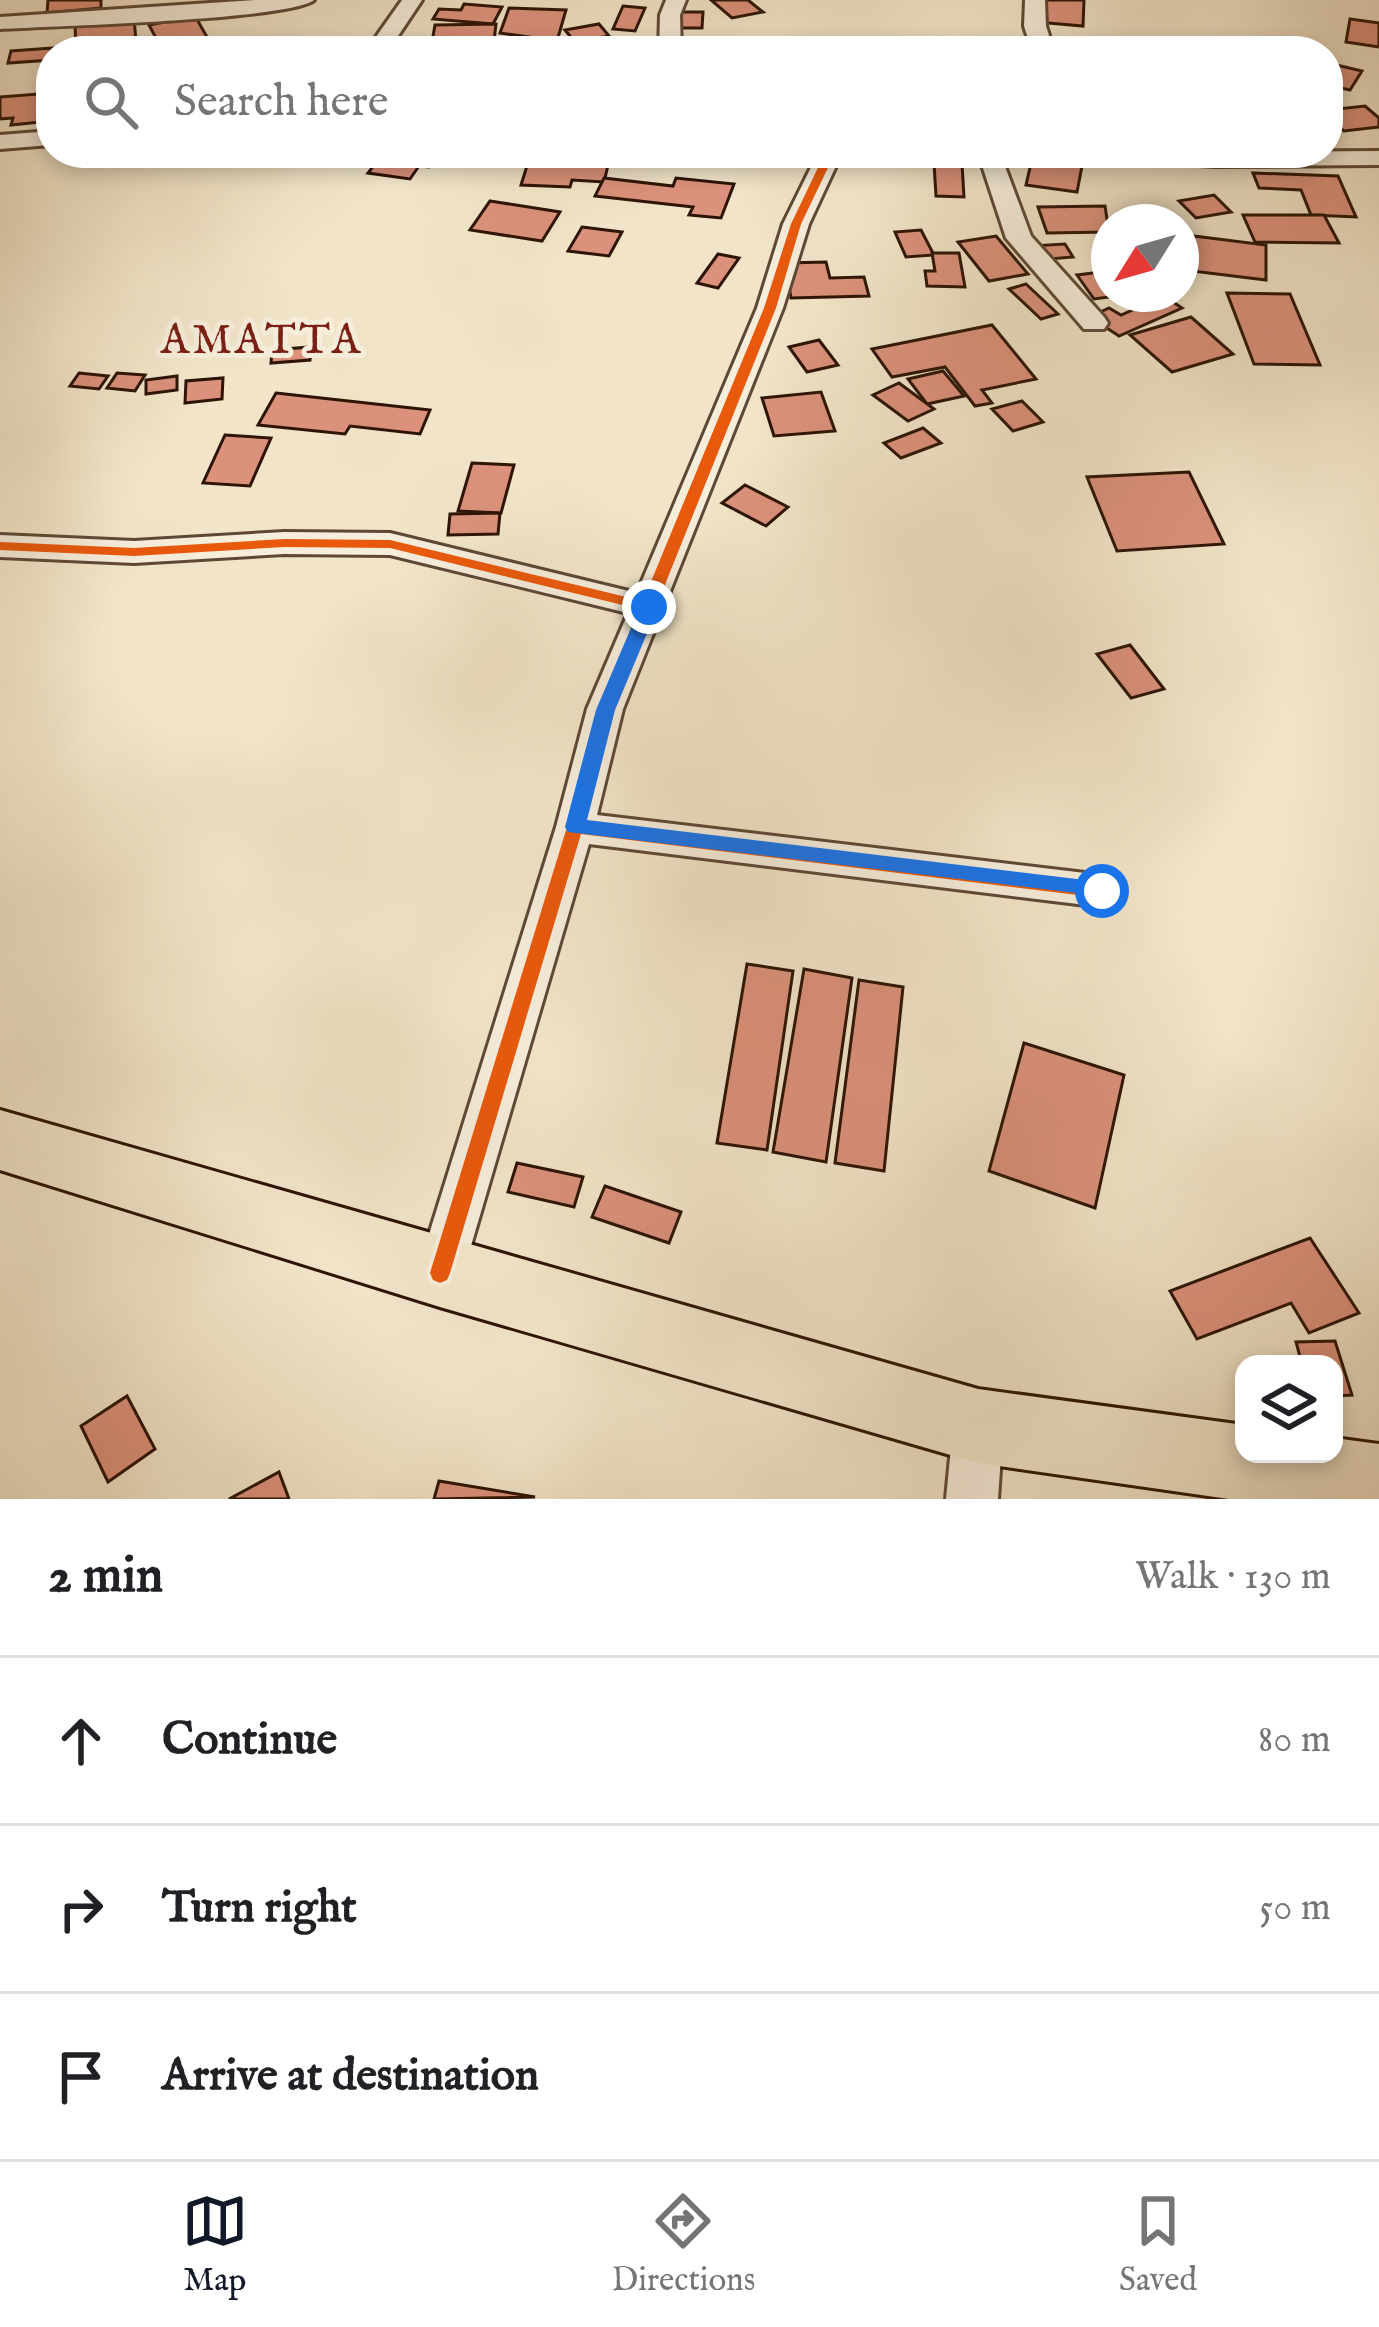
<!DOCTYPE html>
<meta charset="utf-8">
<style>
:root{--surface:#fff;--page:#f2f2f2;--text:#202124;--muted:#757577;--line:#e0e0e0;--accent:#111827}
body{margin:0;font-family:"IM FELL English",serif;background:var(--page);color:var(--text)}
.controls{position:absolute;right:36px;bottom:36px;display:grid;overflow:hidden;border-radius:24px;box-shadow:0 6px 18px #0003}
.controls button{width:108px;height:108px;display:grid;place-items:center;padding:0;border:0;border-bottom:3px solid var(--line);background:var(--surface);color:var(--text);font:60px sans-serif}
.compass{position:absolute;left:1091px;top:204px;width:108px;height:108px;border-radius:50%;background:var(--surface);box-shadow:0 6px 18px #0003;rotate:233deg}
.stop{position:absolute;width:36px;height:36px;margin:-27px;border:9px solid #1a73e8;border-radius:50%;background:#fff}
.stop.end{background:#1a73e8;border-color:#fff;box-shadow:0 3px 12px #0008}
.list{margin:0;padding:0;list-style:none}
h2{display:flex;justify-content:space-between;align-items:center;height:156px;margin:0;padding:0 48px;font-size:51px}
h2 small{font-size:39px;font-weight:400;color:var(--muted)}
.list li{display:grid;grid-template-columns:78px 1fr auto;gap:36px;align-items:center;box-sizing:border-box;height:168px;padding:0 48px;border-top:3px solid var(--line)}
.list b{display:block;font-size:45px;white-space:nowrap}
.list em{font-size:39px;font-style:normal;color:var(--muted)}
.icon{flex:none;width:66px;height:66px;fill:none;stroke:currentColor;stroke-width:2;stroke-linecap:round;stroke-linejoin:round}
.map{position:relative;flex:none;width:1379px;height:1499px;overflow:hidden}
.search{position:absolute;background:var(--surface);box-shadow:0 6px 18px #0003;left:36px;right:36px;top:36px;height:132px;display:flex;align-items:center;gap:30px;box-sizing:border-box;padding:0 42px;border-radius:48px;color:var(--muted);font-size:45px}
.sheet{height:660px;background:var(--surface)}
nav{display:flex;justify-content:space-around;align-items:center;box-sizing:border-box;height:168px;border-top:3px solid var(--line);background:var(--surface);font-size:33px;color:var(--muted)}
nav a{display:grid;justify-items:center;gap:6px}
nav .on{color:var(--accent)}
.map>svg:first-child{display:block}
.building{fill:#db917b;stroke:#2d1404;stroke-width:3}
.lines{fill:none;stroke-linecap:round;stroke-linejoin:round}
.minor-casing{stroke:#5e4835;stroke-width:6}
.primary-casing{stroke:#2d1404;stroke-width:6}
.minor{fill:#f6eddb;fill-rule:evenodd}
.primary{fill:#f1e4c8;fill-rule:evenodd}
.cycleway-casing{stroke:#f6eddb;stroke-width:7}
.cycleway{fill:#e8590c;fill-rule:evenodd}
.route{fill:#1a73e8}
.labels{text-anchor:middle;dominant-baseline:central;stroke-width:10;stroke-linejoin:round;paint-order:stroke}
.far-quarter-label{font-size:42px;letter-spacing:3px;fill:#7a1f14;stroke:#f6eddb}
</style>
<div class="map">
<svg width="1379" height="1499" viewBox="0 0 1379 1499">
<rect width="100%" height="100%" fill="#f1e4c8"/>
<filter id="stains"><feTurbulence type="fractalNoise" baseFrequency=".00167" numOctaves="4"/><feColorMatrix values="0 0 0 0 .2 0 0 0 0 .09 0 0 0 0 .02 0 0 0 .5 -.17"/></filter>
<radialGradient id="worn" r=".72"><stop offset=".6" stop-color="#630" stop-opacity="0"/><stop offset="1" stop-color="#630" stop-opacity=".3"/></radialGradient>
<g class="building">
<polygon points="48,0 101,0 101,8 47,13"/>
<polygon points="711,0 748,0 763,12 732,18"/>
<polygon points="1037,0 1084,0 1083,26 1036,22"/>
<polygon points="464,4 502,7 493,24 433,19 439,9 461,10"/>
<polygon points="623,6 645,8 635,31 613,29"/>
<polygon points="509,8 566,10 557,41 500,33"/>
<polygon points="669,12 703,12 702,28 669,28"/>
<polygon points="195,16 215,51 163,51 149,25"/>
<polygon points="134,18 136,41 76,48 75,25"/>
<polygon points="1350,19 1379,23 1379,47 1346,42"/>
<polygon points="496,24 494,41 432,42 435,25"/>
<polygon points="599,24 609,36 575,42 565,30"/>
<polygon points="1106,38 1154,41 1155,51 1107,51"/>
<polygon points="67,47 51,51 51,60 8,63 11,51"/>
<polygon points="1328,63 1362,71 1350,90 1328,85"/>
<polygon points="51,93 51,121 11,125 13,118 0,119 0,97"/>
<polygon points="1365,106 1379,118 1379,127 1344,131 1328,116 1328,110"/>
<polygon points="383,153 439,153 429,167 419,166 410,179 368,173"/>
<polygon points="531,153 611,153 604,182 572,180 570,187 521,185"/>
<polygon points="1032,159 1082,166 1077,192 1026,185"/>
<polygon points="934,163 962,164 964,197 936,196"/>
<polygon points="1253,173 1338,176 1356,217 1311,215 1301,190 1259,188"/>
<polygon points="604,178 673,186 676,178 734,184 721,218 689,215 693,207 595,196"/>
<polygon points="1214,195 1231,212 1196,218 1179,201"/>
<polygon points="490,201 560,212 542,241 470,230"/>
<polygon points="1105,206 1109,232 1047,233 1038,207"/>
<polygon points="1243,215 1324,215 1339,243 1255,242"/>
<polygon points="582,227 622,232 609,256 568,251"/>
<polygon points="921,230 934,255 906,257 895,232"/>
<polygon points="996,236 1028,274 989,281 958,242"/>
<polygon points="1194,236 1266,245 1266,280 1192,271"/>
<polygon points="1065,244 1073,257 1037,260 1030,246"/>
<polygon points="932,253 959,253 965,287 927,286 925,271 935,271"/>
<polygon points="718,254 739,258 718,288 697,283"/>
<polygon points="826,262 830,278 864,277 869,296 791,298 785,263"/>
<polygon points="1109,271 1109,294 1132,294 1094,299 1077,275"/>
<polygon points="1026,284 1058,314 1041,319 1009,289"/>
<polygon points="1227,293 1290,294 1320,365 1254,364"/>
<polygon points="1164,296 1182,308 1119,336 1090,317 1109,308 1121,315"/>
<polygon points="1191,317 1233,354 1172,372 1130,335"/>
<polygon points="992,325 1036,379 982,390 992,403 975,406 945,367 892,377 872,349"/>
<polygon points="819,340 838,365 807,372 789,347"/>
<polygon points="311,347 310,360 271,363 272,350"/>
<polygon points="943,371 964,396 927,404 908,379"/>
<polygon points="79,373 108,376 99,389 70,386"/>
<polygon points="117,373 145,375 135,391 107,388"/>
<polygon points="177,376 177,390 146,394 146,380"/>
<polygon points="223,378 222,399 185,403 186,381"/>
<polygon points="899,383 934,409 908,421 873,395"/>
<polygon points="821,392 835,431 774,436 762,398"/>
<polygon points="276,393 430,410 420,434 350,426 345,434 258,425"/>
<polygon points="1022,401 1043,422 1013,431 992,409"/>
<polygon points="923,428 941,443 901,458 884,443"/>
<polygon points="225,435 271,438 250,486 203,483"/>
<polygon points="472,463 514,465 501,513 458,511"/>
<polygon points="1189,472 1224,544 1117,551 1087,477"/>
<polygon points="745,485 788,507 766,526 722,503"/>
<polygon points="500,513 498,534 448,535 450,514"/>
<polygon points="1130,645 1164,689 1131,698 1097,654"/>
<polygon points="747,964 793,971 767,1150 717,1143"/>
<polygon points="804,969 852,978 826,1162 773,1152"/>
<polygon points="859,980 903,987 884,1171 835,1163"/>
<polygon points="1024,1043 1124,1075 1095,1208 989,1171"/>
<polygon points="517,1163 583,1177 574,1207 508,1192"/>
<polygon points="605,1186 681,1212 669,1243 592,1217"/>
<polygon points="1310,1238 1359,1313 1309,1333 1291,1303 1197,1339 1170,1291"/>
<polygon points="1335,1341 1352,1395 1334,1396 1334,1364 1302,1364 1296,1342"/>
<polygon points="127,1396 155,1449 108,1482 81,1426"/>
<polygon points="279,1472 289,1499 229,1499"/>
<polygon points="439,1481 535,1497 434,1499"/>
</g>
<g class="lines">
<g class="minor-casing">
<g id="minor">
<path d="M255,0H314C288,20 50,26 0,29V17Z"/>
<polygon points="402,0 422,0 388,51 366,51"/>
<polygon points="666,0 686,0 680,15 681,51 659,51 660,15"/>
<polygon points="1025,0 1045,0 1046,26 1054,51 1032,51 1024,26"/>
<polygon points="51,131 51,145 0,149 0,135"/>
<polygon points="1379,151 1379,165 1214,166 1117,160 1105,153"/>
<polygon points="818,153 842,153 809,224 783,308 623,709 597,815 1102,875 1116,880 1121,891 1116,902 1102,907 589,844 463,1273 457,1289 440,1296 423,1289 417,1273 556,827 587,709 628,613 390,555 284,554 134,563 0,557 0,535 134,541 284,532 390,533 637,593 757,308 783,224"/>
<polygon points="978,153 1000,153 1031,236 1104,317 1108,323 1104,329 1084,329 1006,238"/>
<polygon points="978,1401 996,1408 1003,1426 998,1499 946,1499 953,1426 960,1408"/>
</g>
</g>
<g class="primary-casing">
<polygon id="primary" points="0,1110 978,1389 1244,1425 1244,1454 1334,1454 1334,1438 1379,1444 1379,1499 1229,1499 978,1463 440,1307 0,1170"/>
</g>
<use href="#minor" class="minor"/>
<use href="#primary" class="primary"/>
<g class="cycleway-casing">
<polygon id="cycleway" points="825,153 835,153 801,224 776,308 656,607 612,709 584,822 1102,884 1108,886 1110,891 1108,896 1102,898 581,834 450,1273 447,1280 440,1283 433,1280 430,1273 567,827 598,709 639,609 390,548 284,547 134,556 0,550 0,542 134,548 284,539 390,540 643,601 764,308 791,224"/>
</g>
<use href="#cycleway" class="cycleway"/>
</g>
<polygon class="route" points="649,601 658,607 615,710 587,820 1102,882 1109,885 1109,897 568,832 565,827 596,710 640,607"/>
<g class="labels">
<g class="far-quarter-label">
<text x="262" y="341">AMATTA</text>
</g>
</g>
<rect width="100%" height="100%" filter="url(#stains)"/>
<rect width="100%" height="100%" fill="url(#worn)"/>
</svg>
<div class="controls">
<button><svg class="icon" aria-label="layers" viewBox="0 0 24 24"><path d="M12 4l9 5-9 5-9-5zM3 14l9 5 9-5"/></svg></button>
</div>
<svg class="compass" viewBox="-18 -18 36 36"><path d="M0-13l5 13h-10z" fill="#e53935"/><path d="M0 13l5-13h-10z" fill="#757577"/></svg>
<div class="stop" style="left:1102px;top:891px"></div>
<div class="stop end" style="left:649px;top:607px"></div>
<div class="search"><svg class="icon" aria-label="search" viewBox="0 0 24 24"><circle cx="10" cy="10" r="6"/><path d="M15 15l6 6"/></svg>Search here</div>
</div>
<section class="sheet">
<h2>2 min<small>Walk · 130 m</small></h2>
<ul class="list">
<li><svg class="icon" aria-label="ahead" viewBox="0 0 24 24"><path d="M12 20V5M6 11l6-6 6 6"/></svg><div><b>Continue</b></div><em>80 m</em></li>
<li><svg class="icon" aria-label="right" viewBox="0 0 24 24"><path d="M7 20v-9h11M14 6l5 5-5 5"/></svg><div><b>Turn right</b></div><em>50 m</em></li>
<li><svg class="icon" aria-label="arrive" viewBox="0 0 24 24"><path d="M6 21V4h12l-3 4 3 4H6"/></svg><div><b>Arrive at destination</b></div></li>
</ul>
</section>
<nav>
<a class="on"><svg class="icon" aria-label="map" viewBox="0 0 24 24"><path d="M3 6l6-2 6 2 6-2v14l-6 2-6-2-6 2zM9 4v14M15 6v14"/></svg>Map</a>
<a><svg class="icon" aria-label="directions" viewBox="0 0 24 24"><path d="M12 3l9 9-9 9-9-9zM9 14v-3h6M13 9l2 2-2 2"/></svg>Directions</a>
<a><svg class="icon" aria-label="saved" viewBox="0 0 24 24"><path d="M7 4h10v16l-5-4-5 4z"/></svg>Saved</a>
</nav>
